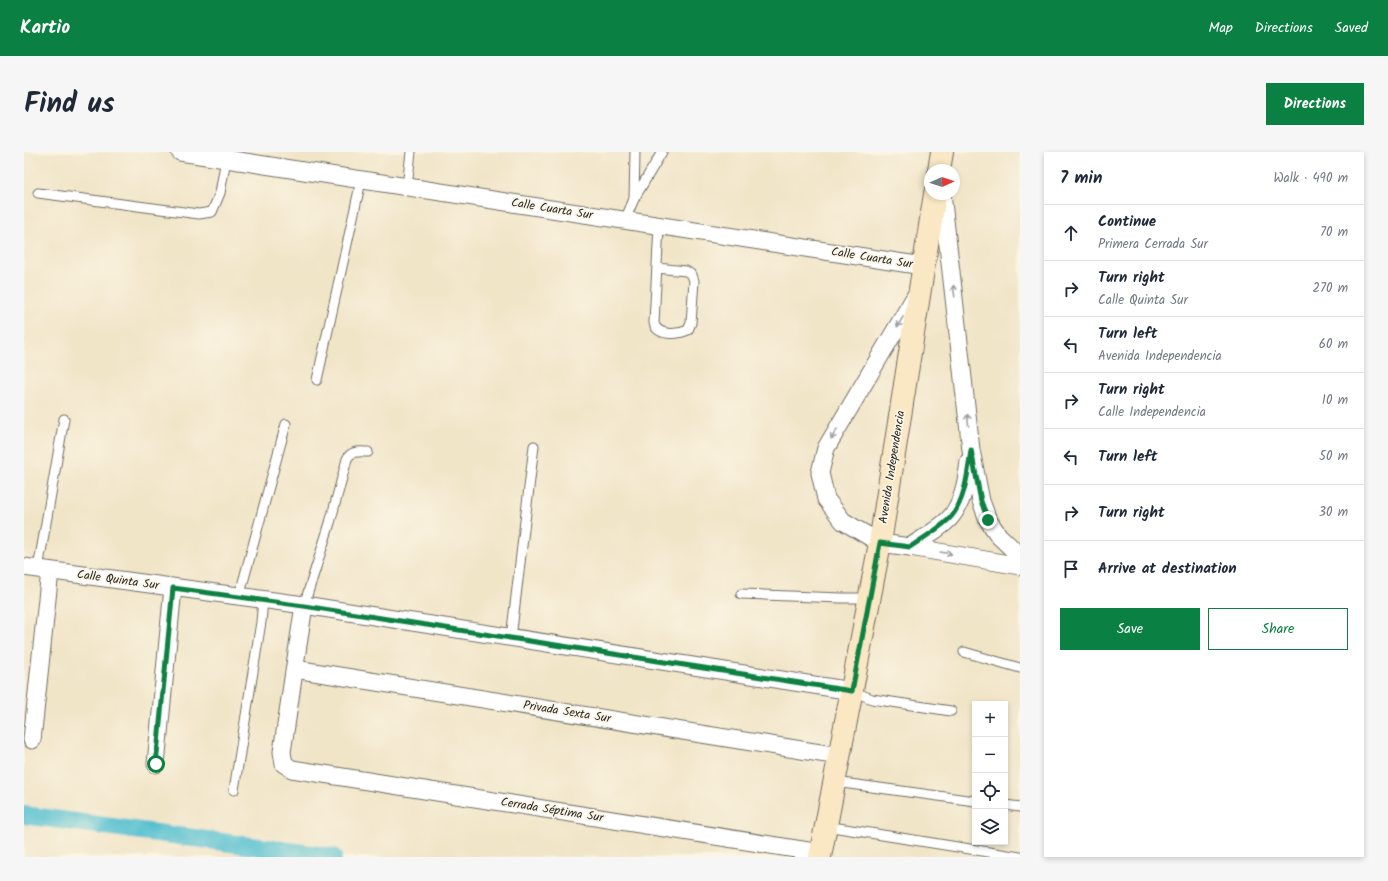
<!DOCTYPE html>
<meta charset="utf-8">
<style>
:root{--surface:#fff;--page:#f6f6f7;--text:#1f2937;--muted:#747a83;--line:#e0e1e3;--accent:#0b8043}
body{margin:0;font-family:Kalam,sans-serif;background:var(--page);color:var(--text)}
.controls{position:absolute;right:12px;bottom:12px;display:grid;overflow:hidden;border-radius:0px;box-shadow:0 2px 6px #0003}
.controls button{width:36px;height:36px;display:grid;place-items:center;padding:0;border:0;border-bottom:1px solid var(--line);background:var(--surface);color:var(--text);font:20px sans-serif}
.compass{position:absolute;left:900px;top:12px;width:36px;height:36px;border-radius:50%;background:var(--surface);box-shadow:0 2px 6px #0003;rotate:87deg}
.stop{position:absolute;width:12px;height:12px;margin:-9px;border:3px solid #0b8043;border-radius:50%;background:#fff}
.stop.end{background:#0b8043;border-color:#fff;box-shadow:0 1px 4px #0008}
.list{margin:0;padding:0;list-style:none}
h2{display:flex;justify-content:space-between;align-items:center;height:52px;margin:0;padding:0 16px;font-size:17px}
h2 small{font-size:13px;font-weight:400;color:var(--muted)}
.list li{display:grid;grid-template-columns:26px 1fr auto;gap:12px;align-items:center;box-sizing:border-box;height:56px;padding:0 16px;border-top:1px solid var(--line)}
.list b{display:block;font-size:15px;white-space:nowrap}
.list p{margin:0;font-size:13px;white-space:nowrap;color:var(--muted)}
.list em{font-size:13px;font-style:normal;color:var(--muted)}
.actions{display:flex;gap:8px;padding:12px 16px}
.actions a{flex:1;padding:9px 0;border:1px solid var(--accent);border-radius:0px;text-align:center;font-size:14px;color:var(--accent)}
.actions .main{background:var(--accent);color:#fff}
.icon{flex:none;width:22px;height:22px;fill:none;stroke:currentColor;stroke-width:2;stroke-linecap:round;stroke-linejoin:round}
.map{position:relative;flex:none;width:996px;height:705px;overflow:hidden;border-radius:0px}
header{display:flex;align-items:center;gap:24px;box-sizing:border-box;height:56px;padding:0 20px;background:var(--accent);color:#fff}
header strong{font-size:19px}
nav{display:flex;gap:22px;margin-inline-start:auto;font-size:14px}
.intro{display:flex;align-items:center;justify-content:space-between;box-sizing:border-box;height:96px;padding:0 24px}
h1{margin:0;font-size:28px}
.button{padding:10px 18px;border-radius:0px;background:var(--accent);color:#fff;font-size:14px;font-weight:700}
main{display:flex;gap:24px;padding:0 24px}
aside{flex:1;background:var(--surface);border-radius:0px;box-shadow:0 2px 6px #0003}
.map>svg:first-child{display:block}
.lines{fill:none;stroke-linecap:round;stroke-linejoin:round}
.canal{stroke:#55c0d0;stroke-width:18}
.lane-casing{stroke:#706c62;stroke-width:11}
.street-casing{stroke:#706c62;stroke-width:19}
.secondary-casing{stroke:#706c62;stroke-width:24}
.lane{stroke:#fff;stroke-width:9}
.street{stroke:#fff;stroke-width:17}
.secondary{stroke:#fae7c3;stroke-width:22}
.oneway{stroke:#a0a0a0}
.route{stroke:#0b8043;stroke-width:5}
.labels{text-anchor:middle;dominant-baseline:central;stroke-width:3.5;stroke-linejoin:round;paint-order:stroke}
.street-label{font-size:12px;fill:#2b2b2b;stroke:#fcf5e5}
</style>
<header>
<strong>Kartio</strong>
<nav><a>Map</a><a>Directions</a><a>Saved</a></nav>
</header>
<div class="intro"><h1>Find us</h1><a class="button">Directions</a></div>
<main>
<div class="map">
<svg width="996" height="705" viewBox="0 0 996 705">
<rect width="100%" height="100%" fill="#fcf5e5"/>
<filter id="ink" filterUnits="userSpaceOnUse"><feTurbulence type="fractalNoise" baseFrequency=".025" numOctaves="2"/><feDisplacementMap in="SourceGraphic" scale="8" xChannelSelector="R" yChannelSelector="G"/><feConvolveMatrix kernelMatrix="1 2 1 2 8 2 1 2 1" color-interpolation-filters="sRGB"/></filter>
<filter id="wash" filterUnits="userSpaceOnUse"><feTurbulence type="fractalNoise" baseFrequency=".012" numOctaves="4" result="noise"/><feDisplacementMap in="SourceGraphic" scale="16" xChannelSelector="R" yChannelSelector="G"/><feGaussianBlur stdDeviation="0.9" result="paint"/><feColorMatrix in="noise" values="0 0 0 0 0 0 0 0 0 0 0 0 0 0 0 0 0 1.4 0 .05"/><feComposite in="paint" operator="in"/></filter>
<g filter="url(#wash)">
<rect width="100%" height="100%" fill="#f1e5c8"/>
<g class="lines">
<polyline class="canal" points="0,663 309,705"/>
</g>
</g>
<g filter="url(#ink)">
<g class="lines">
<g class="lane-casing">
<g id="lane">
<polyline points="383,35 387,0"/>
<polyline points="14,41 175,62 188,60 196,41 202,7"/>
<polyline points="610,47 611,0"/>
<polyline points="601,68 610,47 638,0"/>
<path d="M633,116L662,119L668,123L670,129L667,171L664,178C653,183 633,184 630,171L635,74"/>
<polyline points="293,228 337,29"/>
<polyline points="14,417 40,267"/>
<polyline points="717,442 817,446 846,446"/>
<polyline points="215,445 262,272"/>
<path d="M280,453L306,371L323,307C327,298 336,300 344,300"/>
<polyline points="487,486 510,294"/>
<polyline points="940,500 996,516"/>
<polyline points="828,539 848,547 927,559"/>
<polyline points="811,630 951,649"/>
<polyline points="210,638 237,470 239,448"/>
<polyline points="981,653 996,655"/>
<polyline points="802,674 996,705"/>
</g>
</g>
<g class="street-casing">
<g id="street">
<polyline points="156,0 899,114"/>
<polyline points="918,42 929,137 947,298 957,349 964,368 975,384 996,404"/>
<polyline points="892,143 802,296 796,321 802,347 819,369 856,391 886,395 996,414"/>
<path d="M886,395C899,386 914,378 925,367C939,352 943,328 945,309"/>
<polyline points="0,415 280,453 828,539"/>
<polyline points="280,453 258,600 260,612 268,617 797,701"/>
<polyline points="271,517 815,604"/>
<polyline points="8,588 26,419"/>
<polyline points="132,612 149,436"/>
</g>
</g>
<g class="secondary-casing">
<g id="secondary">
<polyline points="915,18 918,0"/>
<polyline points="796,705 856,391 911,42"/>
</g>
</g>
<use href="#lane" class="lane"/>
<use href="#street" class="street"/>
<use href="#secondary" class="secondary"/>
</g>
<defs><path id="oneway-shaft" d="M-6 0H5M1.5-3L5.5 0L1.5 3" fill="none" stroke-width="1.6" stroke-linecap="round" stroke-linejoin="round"/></defs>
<g class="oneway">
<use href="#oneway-shaft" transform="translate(930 139) rotate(-97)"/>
<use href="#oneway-shaft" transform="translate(876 170) rotate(121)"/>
<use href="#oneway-shaft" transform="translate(944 268) rotate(-96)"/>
<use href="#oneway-shaft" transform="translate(810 282) rotate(121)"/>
<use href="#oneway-shaft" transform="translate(922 401) rotate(10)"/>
</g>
</g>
<g class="lines" filter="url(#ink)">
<path class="route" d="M132,612L149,436L280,454L828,539L856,391L886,395C899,386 913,378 924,368C941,352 944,320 947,298L957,349L964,368"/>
</g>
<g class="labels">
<g class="street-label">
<text transform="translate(528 57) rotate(9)">Calle Cuarta Sur</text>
<text transform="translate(848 106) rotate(9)">Calle Cuarta Sur</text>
<text transform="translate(868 315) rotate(-81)">Avenida Independencia</text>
<text transform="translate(94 428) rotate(8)">Calle Quinta Sur</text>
<text transform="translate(543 560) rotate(9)">Privada Sexta Sur</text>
<text transform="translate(528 658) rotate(9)">Cerrada Séptima Sur</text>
</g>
</g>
</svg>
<div class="controls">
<button>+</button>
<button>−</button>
<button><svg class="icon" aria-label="locate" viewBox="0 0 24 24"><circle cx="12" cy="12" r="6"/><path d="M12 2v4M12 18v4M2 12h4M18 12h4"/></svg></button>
<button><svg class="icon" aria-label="layers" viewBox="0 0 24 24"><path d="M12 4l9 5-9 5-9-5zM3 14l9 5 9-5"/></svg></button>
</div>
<svg class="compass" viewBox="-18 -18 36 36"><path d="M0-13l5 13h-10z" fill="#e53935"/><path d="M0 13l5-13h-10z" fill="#747a83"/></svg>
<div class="stop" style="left:132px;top:612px"></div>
<div class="stop end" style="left:964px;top:368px"></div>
</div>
<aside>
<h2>7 min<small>Walk · 490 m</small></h2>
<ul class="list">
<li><svg class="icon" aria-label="ahead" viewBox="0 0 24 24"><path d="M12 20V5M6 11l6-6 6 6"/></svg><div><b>Continue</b><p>Primera Cerrada Sur</p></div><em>70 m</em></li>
<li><svg class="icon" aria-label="right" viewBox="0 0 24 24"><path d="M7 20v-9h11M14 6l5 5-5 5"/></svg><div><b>Turn right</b><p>Calle Quinta Sur</p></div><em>270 m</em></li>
<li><svg class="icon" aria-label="left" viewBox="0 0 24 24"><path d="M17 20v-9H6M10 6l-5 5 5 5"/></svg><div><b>Turn left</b><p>Avenida Independencia</p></div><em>60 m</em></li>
<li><svg class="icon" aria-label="right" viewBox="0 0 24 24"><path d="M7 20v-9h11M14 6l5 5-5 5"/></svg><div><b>Turn right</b><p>Calle Independencia</p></div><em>10 m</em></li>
<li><svg class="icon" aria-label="left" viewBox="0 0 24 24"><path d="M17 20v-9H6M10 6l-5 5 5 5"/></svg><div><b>Turn left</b></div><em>50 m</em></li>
<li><svg class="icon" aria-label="right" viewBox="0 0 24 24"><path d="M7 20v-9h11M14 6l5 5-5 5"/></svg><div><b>Turn right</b></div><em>30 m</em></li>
<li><svg class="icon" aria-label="arrive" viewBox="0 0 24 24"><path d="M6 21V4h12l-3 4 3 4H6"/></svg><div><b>Arrive at destination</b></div></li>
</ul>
<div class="actions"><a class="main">Save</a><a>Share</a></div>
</aside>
</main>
